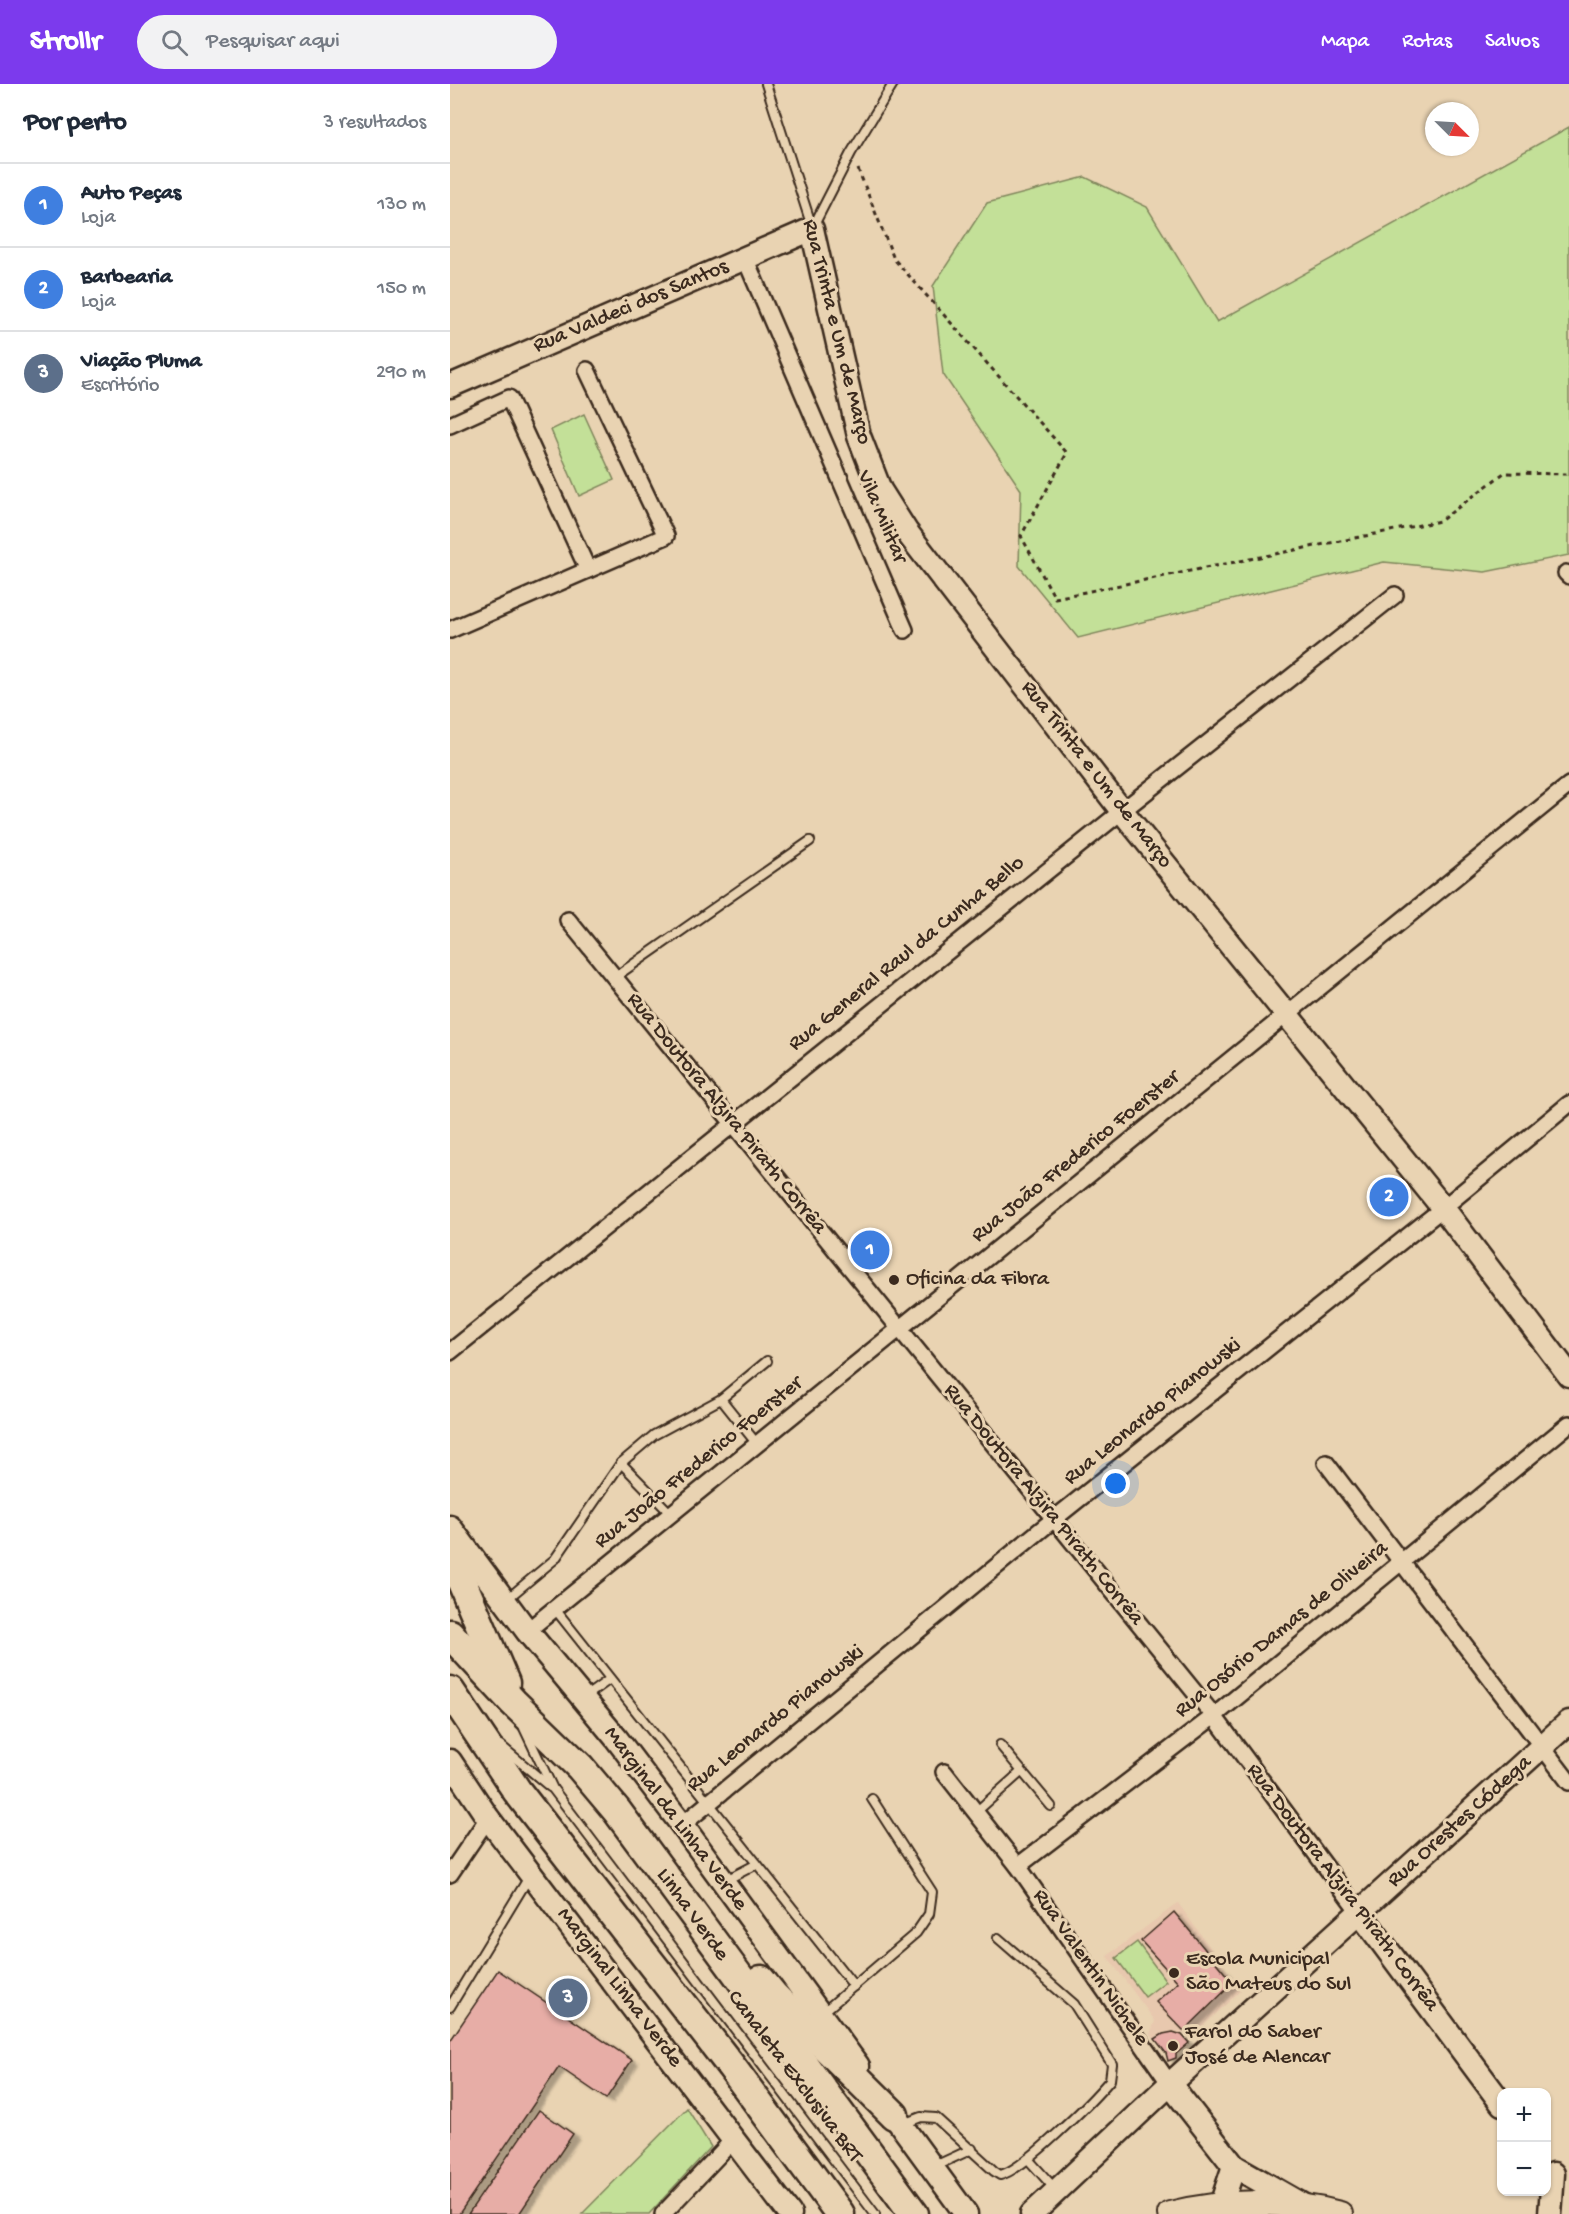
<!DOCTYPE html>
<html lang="pt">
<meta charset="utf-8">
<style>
:root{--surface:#fff;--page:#f2f2f3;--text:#1f2937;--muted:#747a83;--line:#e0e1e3;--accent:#7c3aed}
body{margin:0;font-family:"Gochi Hand",sans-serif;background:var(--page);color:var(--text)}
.controls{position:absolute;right:18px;bottom:18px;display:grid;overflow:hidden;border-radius:12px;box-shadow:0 2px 4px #0004}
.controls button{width:54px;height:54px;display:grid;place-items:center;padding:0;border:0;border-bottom:2px solid var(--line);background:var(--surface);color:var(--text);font:30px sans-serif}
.compass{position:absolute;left:975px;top:18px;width:54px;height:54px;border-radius:50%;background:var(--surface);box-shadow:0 2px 4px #0004;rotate:114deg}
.you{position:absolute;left:666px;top:1400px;width:21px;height:21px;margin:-15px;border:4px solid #fff;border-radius:50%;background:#1a73e8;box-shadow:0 0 0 9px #1a73e833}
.badge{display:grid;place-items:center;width:39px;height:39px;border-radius:50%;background:var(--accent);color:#fff;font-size:20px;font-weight:700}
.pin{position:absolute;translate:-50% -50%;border:3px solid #fff;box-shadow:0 2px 6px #0006}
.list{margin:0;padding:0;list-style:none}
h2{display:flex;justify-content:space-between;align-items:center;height:78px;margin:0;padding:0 24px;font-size:26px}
h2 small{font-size:20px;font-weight:400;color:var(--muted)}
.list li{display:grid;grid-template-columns:39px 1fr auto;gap:18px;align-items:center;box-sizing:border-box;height:84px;padding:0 24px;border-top:2px solid var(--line)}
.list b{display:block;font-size:22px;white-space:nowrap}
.list p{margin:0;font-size:20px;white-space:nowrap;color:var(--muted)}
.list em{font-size:20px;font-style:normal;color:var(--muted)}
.icon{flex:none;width:33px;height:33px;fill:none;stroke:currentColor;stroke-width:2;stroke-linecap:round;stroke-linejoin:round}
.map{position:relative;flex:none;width:1119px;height:2130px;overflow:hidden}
header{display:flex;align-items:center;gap:36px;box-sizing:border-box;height:84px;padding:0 30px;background:var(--accent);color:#fff}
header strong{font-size:28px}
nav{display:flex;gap:33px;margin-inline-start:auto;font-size:21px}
.search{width:420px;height:54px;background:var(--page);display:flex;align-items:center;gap:15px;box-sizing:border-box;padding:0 21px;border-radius:33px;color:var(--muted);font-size:22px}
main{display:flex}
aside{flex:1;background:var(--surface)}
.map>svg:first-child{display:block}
.built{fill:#e8c8ae}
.green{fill:#c3e098;stroke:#7f855b;stroke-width:1.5}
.building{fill:#e7ada6;stroke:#3b2a1e;stroke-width:1.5;filter:url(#shadow)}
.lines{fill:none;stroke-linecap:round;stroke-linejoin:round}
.lane-casing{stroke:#3b2a1e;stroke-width:12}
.street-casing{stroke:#3b2a1e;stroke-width:20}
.secondary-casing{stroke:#3b2a1e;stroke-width:27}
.primary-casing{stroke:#3b2a1e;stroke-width:28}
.highway-casing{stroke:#3b2a1e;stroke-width:33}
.path{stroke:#3b2a1e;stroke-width:3;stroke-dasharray:4.5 4.5;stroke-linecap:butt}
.lane{stroke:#e9d3b2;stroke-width:8}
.street{stroke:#e9d3b2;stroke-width:15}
.secondary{stroke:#e9d3b2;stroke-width:22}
.primary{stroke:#e9d3b2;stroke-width:24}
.highway{stroke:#e9d3b2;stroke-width:28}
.poi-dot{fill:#3b2a1e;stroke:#e9d3b2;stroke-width:2}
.labels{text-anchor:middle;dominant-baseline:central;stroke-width:6;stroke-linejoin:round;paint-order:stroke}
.street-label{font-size:22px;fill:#3b2a1e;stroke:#e9d3b2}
.poi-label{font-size:22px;fill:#3b2a1e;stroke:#e9d3b2;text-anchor:start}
</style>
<header>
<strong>Strollr</strong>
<div class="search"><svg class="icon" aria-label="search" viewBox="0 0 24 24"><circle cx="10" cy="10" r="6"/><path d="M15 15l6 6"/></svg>Pesquisar aqui</div>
<nav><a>Mapa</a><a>Rotas</a><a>Salvos</a></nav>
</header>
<main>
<aside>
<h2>Por perto<small>3 resultados</small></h2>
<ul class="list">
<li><span class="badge" style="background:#3f7fe0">1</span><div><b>Auto Peças</b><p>Loja</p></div><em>130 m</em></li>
<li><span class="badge" style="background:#3f7fe0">2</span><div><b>Barbearia</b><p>Loja</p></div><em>150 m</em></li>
<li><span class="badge" style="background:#5c6f8a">3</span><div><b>Viação Pluma</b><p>Escritório</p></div><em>290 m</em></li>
</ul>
</aside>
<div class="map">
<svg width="1119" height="2130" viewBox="0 0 1119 2130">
<defs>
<filter id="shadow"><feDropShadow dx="6" dy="4" stdDeviation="1.5" flood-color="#0004"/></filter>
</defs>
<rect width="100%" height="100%" fill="#e9d3b2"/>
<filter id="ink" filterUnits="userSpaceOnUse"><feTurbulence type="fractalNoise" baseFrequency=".0167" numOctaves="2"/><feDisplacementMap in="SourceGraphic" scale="12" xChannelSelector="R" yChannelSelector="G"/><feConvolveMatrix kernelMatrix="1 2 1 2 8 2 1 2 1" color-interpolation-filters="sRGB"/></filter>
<g filter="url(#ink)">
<polygon class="built" points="728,1819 791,1906 744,1951 723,1948 713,1950 705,1955 700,1950 705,1937 657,1872"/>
<g class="green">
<polygon points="1119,43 1119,471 1035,488 934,478 628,554 569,482 571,406 493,290 483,202 537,119 635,93 697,123 767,238"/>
<polygon points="134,330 164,396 129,412 101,346"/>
<polygon points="687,1858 716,1897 695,1913 666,1874"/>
<polygon points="237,2024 261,2063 199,2130 132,2130"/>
</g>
<g class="building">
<polygon points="724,1828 783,1899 734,1947 706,1918 728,1898 691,1857"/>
<polygon points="48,1886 182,1976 156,2015 109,1983 9,2130 0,2130 0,1957"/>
<polygon points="723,1948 732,1951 739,1959 726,1970 726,1974 718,1977 716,1969 705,1955 713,1950"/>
<polygon points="89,2026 123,2050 69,2130 18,2130"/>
</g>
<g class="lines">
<g class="lane-casing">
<g id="lane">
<polyline points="316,0 362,143"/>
<polyline points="363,143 401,69 443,0"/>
<polyline points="165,893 360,757"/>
<polyline points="271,1315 307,1360"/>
<polyline points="171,1379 221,1430"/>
<polyline points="57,1515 105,1475 171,1379 204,1351 271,1315 317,1277"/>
<polyline points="105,1525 404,1902"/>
<polyline points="135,1613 160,1595"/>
<polyline points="74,1644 103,1705 425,2130"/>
<polyline points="50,1661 100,1703"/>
<polyline points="550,1661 601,1722"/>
<polyline points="526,1728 571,1688"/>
<polyline points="276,1796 307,1780"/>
<polyline points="0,1923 79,1793"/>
<polyline points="371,1930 466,1849 479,1830 482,1808 422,1715"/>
<path d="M453,2040L471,2033L486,2034L544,2087L550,2091C573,2087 643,2016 660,1996L662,1980L624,1920L548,1854"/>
<polyline points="578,2075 606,2106"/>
<polyline points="485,2082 522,2065"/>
</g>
</g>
<g class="street-casing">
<g id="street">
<polyline points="295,174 455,546"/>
<polyline points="0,341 59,314 138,486"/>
<polyline points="1116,489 1119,492"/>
<polyline points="0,546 216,452 137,286"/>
<polyline points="118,836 764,1632 910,1829"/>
<polyline points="0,1268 672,727 945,511"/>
<polyline points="876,1379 1119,1698"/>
<polyline points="77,1547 1119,701"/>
<polyline points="494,1688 568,1782 720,2000"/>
<polyline points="232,1741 604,1435 993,1124 1119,1020"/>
<polyline points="568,1782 764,1632 1119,1340"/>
<polyline points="0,1790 38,1734"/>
<polyline points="213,2130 284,2055"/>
</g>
</g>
<g class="secondary-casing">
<g id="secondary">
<polyline points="0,302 362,145 409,352 430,406 456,447 672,727 993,1124 1119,1291"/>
<polyline points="0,1443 77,1547 166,1654 232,1741 408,1982"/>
<polyline points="0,1677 38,1734 340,2130"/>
<polyline points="910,1829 1052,2020"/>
<polyline points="720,2000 784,2082 856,2123"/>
<polyline points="435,2019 516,2130"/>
<polyline points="771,2121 784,2082"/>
<polyline points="582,2130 720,2000 1119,1638"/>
<polyline points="1100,2130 1103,2090"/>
</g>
</g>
<g class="primary-casing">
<path id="primary" d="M720,2130C775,2116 835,2115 890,2130"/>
</g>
<g class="highway-casing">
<g id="highway">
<polyline points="0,1470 55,1599"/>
<polyline points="0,1550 63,1618 130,1683 167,1727 464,2130"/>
<polyline points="0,1607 67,1707 281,1982 390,2130"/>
<polyline points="311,1896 324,1912 444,2031"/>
</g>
</g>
<polyline class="path" points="408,85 444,175 617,369 571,452 605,514 990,437 1054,389 1119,390"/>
<use href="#lane" class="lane"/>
<use href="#street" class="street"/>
<use href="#secondary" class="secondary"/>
<use href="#primary" class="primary"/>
<use href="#highway" class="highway"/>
</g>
</g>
<g class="poi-dot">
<circle cx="444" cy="1196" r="6"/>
<circle cx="724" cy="1889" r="6"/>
<circle cx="723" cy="1962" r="6"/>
</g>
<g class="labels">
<g class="street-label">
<text transform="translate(181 223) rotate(-23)">Rua Valdeci dos Santos</text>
<text transform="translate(386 248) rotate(76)">Rua Trinta e Um de Março</text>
<text transform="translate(431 433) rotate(67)">Vila Militar</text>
<text transform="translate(646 691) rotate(52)">Rua Trinta e Um de Março</text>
<text transform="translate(457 870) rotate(-39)">Rua General Raul da Cunha Bello</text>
<text transform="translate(276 1030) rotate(51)">Rua Doutora Alzira Pirath Corrêa</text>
<text transform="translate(626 1073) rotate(-39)">Rua João Frederico Foerster</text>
<text transform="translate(703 1328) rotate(-39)">Rua Leonardo Pianowski</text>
<text transform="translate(249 1379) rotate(-39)">Rua João Frederico Foerster</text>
<text transform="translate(593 1421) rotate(51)">Rua Doutora Alzira Pirath Corrêa</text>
<text transform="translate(832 1546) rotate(-39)">Rua Osório Damas de Oliveira</text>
<text transform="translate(326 1635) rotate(-39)">Rua Leonardo Pianowski</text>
<text transform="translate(225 1735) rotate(53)">Marginal da Linha Verde</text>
<text transform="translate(1010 1738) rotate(-42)">Rua Orestes Códega</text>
<text transform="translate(892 1804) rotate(53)">Rua Doutora Alzira Pirath Corrêa</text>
<text transform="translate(242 1831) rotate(54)">Linha Verde</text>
<text transform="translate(640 1884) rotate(55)">Rua Valentin Nichele</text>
<text transform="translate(169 1904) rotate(53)">Marginal Linha Verde</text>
<text transform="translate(344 1993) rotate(53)">Canaleta Exclusiva BRT</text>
</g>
<g class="poi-label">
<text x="456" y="1196">Oficina da Fibra</text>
<text x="736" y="1876">Escola Municipal<tspan x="736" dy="25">São Mateus do Sul</tspan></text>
<text x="735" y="1949">Farol do Saber<tspan x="735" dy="25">José de Alencar</tspan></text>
</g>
</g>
</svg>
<div class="controls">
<button>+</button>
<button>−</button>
</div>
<svg class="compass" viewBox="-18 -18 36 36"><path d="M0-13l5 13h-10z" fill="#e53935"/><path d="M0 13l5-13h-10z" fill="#747a83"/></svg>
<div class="you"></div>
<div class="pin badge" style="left:420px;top:1166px;background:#3f7fe0">1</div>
<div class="pin badge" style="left:939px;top:1113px;background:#3f7fe0">2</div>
<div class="pin badge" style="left:118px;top:1914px;background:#5c6f8a">3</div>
</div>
</main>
